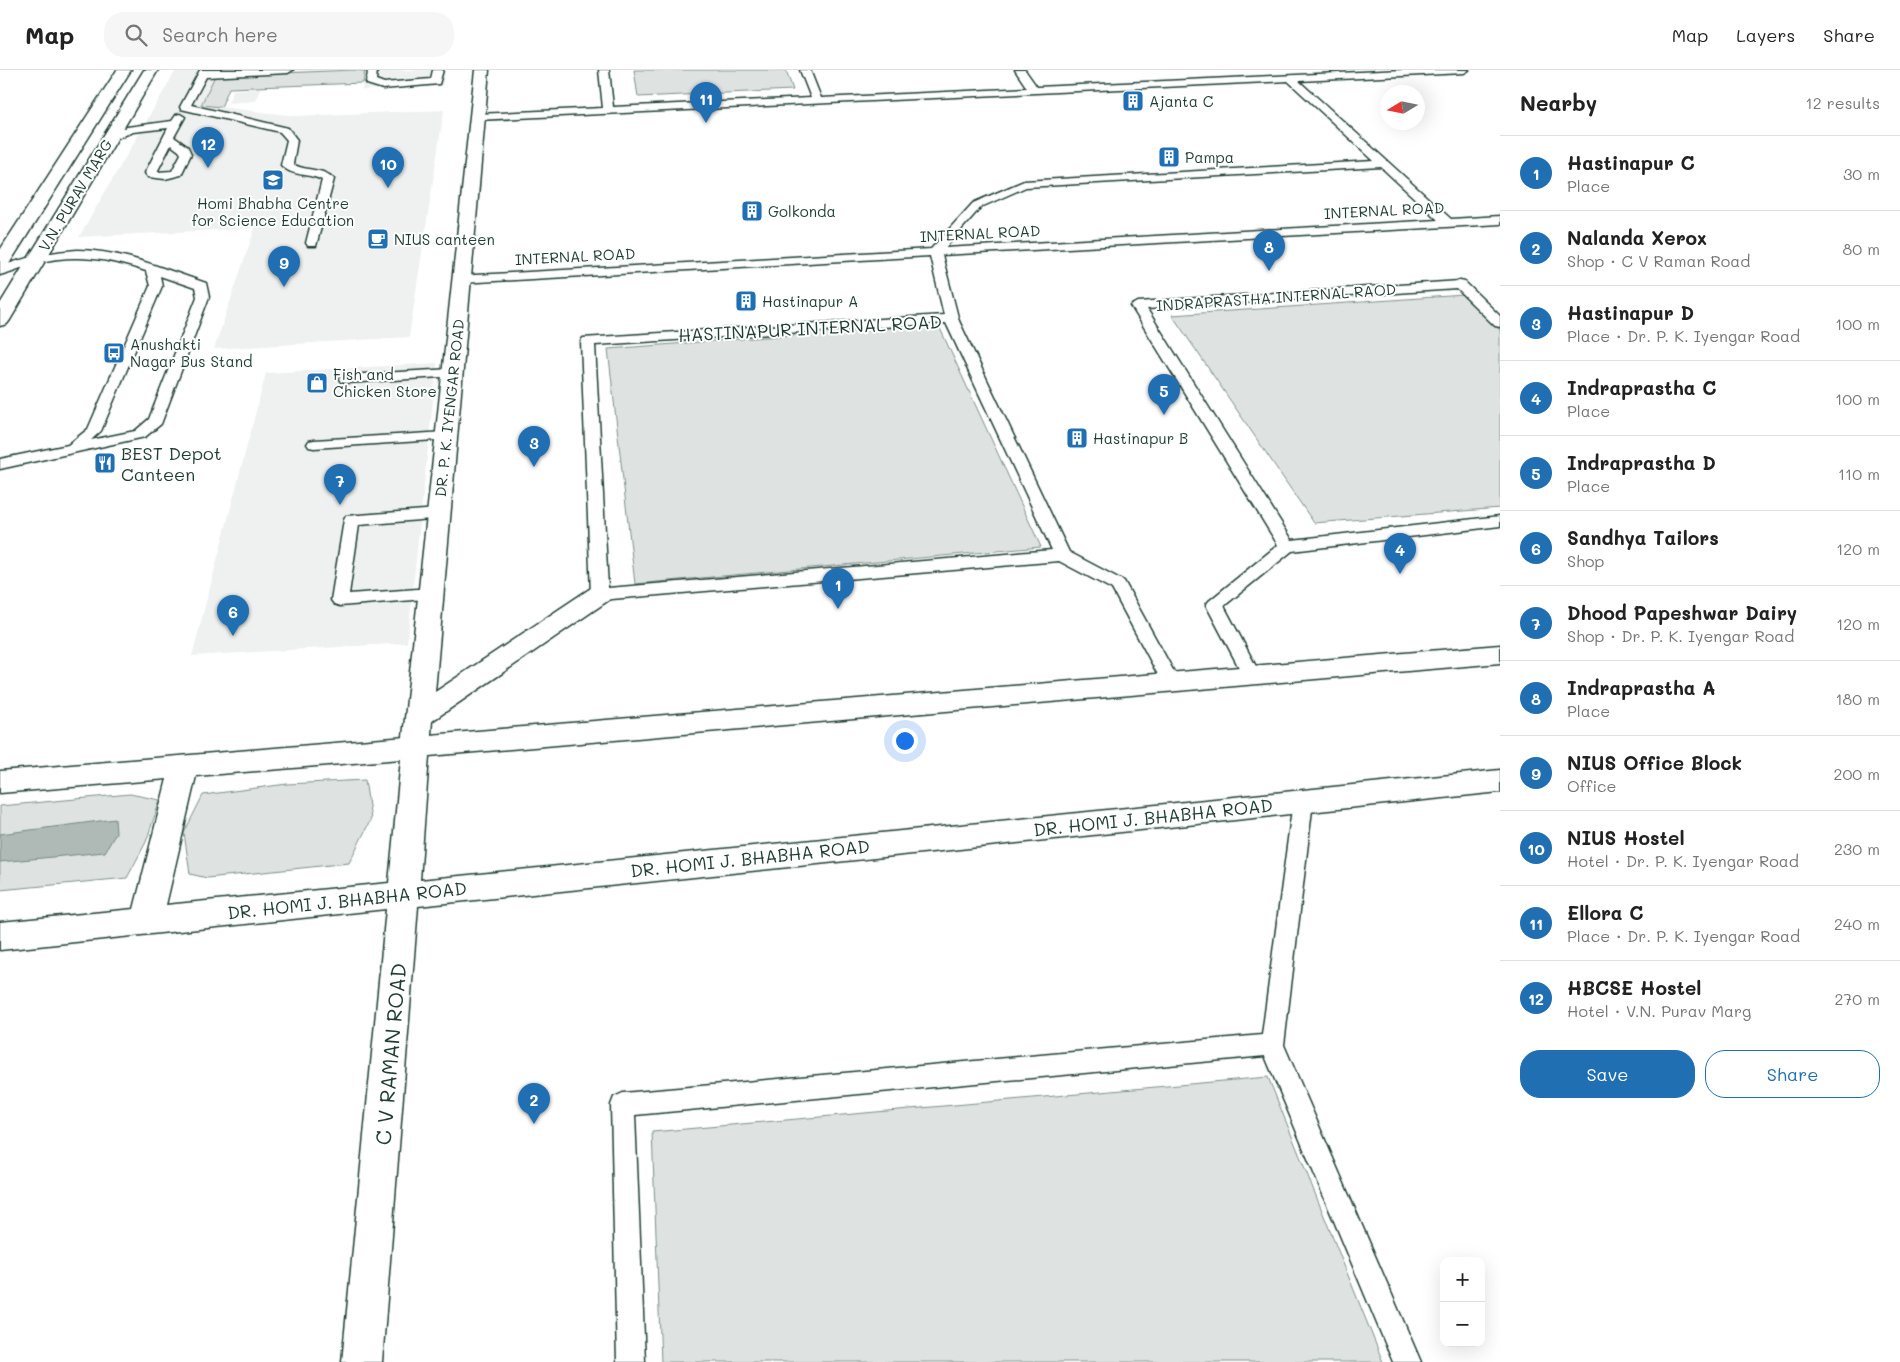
<!DOCTYPE html>
<meta charset="utf-8">
<style>
:root{--surface:#fff;--page:#f6f6f6;--text:#222;--muted:#767676;--line:#e0e0e0;--accent:#1f6fb2}
body{margin:0;font-family:Mali,sans-serif;background:var(--page);color:var(--text)}
.controls{position:absolute;right:15px;bottom:15px;display:grid;overflow:hidden;border-radius:10px;box-shadow:0 5px 20px #0002}
.controls button{width:45px;height:45px;display:grid;place-items:center;padding:0;border:0;border-bottom:1px solid var(--line);background:var(--surface);color:var(--text);font:25px sans-serif}
.compass{position:absolute;left:1380px;top:15px;width:45px;height:45px;border-radius:50%;background:var(--surface);box-shadow:0 5px 20px #0002;rotate:260deg}
.you{position:absolute;left:904px;top:670px;width:18px;height:18px;margin:-12px;border:4px solid #fff;border-radius:50%;background:#1a73e8;box-shadow:0 0 0 8px #1a73e833}
.badge{display:grid;place-items:center;width:32px;height:32px;border-radius:50%;background:var(--accent);color:#fff;font-size:16px;font-weight:700}
.pin{position:absolute;translate:-50% -41px;filter:drop-shadow(0 1px 2px #0008)}
.pin::after{content:'';position:absolute;top:26px;width:18px;height:15px;background:inherit;clip-path:polygon(0 0,100% 0,50% 100%)}
.list{margin:0;padding:0;list-style:none}
h2{display:flex;justify-content:space-between;align-items:center;height:65px;margin:0;padding:0 20px;font-size:21px}
h2 small{font-size:16px;font-weight:400;color:var(--muted)}
.list li{display:grid;grid-template-columns:32px 1fr auto;gap:15px;align-items:center;box-sizing:border-box;height:75px;padding:0 20px;border-top:1px solid var(--line)}
.list b{display:block;font-size:19px;white-space:nowrap}
.list p{margin:0;font-size:16px;white-space:nowrap;color:var(--muted)}
.list em{font-size:16px;font-style:normal;color:var(--muted)}
.actions{display:flex;gap:10px;padding:15px 20px}
.actions a{flex:1;padding:11px 0;border:1px solid var(--accent);border-radius:20px;text-align:center;font-size:18px;color:var(--accent)}
.actions .main{background:var(--accent);color:#fff}
.icon{flex:none;width:28px;height:28px;fill:none;stroke:currentColor;stroke-width:2;stroke-linecap:round;stroke-linejoin:round}
.map{position:relative;flex:none;width:1500px;height:1292px;overflow:hidden}
header{display:flex;align-items:center;gap:30px;box-sizing:border-box;height:70px;padding:0 25px;background:var(--surface);border-bottom:1px solid var(--line)}
header strong{font-size:24px}
nav{display:flex;gap:28px;margin-inline-start:auto;font-size:18px}
.search{width:350px;height:45px;background:var(--page);display:flex;align-items:center;gap:12px;box-sizing:border-box;padding:0 18px;border-radius:20px;color:var(--muted);font-size:19px}
main{display:flex}
aside{flex:1;background:var(--surface)}
.map>svg:first-child{display:block}
.built{fill:#eef1f0}
.green{fill:#dee3e2;stroke:#7e908b}
.water{fill:#afbab7;stroke:#758883}
.lines{fill:none;stroke-linecap:round;stroke-linejoin:round}
.lane-casing{stroke:#1f3d34;stroke-width:3}
.street-casing{stroke:#1f3d34;stroke-width:3}
.secondary-casing{stroke:#1f3d34;stroke-width:3}
.lane{fill:#fff;fill-rule:evenodd}
.street{fill:#fff;fill-rule:evenodd}
.secondary{fill:#fff;fill-rule:evenodd}
.labels{text-anchor:middle;dominant-baseline:central;stroke-width:4;stroke-linejoin:round;paint-order:stroke}
.far-poi-label{font-size:15px;fill:#1f3d34;stroke:#fff;text-anchor:start}
.far-street-label{font-size:15px;fill:#1f3d34;stroke:#fff}
.street-label{font-size:18px;fill:#1f3d34;stroke:#fff}
.poi-label{font-size:18px;fill:#1f3d34;stroke:#fff;text-anchor:start}
.near-street-label{font-size:21px;fill:#1f3d34;stroke:#fff}
</style>
<header>
<strong>Map</strong>
<div class="search"><svg class="icon" aria-label="search" viewBox="0 0 24 24"><circle cx="10" cy="10" r="6"/><path d="M15 15l6 6"/></svg>Search here</div>
<nav><a>Map</a><a>Layers</a><a>Share</a></nav>
</header>
<main>
<div class="map">
<svg width="1500" height="1292" viewBox="0 0 1500 1292">
<rect width="100%" height="100%" fill="#fff"/>
<filter id="ink" filterUnits="userSpaceOnUse"><feTurbulence type="fractalNoise" baseFrequency=".02" numOctaves="2"/><feDisplacementMap in="SourceGraphic" scale="10" xChannelSelector="R" yChannelSelector="G"/><feConvolveMatrix kernelMatrix="1 2 1 2 8 2 1 2 1" color-interpolation-filters="sRGB"/></filter>
<g filter="url(#ink)">
<g class="built">
<polygon points="176,0 445,0 442,16 362,20 363,13 229,18 221,37 295,46 444,40 409,267 214,279 255,158 79,167"/>
<polygon points="260,18 256,31 228,33 233,20"/>
<polygon points="437,293 407,573 192,586 266,303"/>
</g>
<g class="green">
<polygon points="353,0 365,1 363,13 229,18 221,37 201,35 215,6"/>
<polygon points="634,0 786,0 793,20 638,27"/>
<polygon points="1464,225 1500,260 1500,438 1314,453 1172,245"/>
<polygon points="938,254 1041,477 635,514 608,279"/>
<polygon points="365,710 371,749 349,793 207,808 190,804 184,763 203,725 287,714"/>
<polygon points="130,724 160,730 146,772 127,808 0,820 0,736"/>
<polygon points="1268,1007 1383,1292 661,1292 652,1062"/>
</g>
<polygon class="water" points="115,749 116,763 105,782 0,792 0,764"/>
<g class="lines">
<g class="lane-casing">
<g id="lane">
<path d="M200,0H293L288,3L206,7L191,35L288,58L297,70L293,94C305,102 323,97 334,109L316,176H308L306,173L322,110C309,103 292,107 281,95L287,70L280,62L181,39L180,37Z"/>
<polygon points="366,0 377,0 376,10 384,13 431,9 433,0 443,0 439,14 383,19 367,14 366,12 368,3"/>
<path d="M599,0H609L613,37L811,28L800,0H810L821,28L1027,18L1015,0H1025L1037,17L1402,0H1469L1464,3L1299,11L1451,149L1500,146V154L942,185L959,251L1069,482L1124,511L1179,611L1176,616L1170,618L1164,616L1112,519L1059,491L600,530L594,528L591,524L581,271L583,268L944,245L930,186L461,213L455,209L457,206L931,179L973,133L1024,111L1374,91L1288,11L477,50L472,47L477,44L603,38ZM1381,97L1438,150L945,178L981,137L1026,117ZM946,253L1052,480L608,518L595,275Z"/>
<path d="M180,44L185,47L174,67L188,77L191,84L181,105L165,109L148,107L145,103L168,58L133,62L109,71L104,68L127,57L172,51L176,45ZM171,75L179,81L181,84L172,101L157,102Z"/>
<path d="M77,180C121,180 164,199 206,213L209,227L161,354L145,367L0,399V389L68,375L88,359L150,216L146,201C109,189 75,183 37,193C24,196 12,202 0,205V197C25,187 50,182 77,180ZM160,206L195,218L197,227L149,349L135,361L91,370L101,361L162,216Z"/>
<polygon points="1460,211 1465,212 1500,246 1500,257 1495,256 1457,219 1147,239 1292,470 1500,446 1500,456 1292,481 1224,536 1260,604 1257,609 1251,611 1245,609 1206,535 1209,531 1278,475 1131,236 1138,232"/>
<polygon points="452,299 457,300 459,303 457,306 346,313 341,312 339,309 341,306 346,305"/>
<polygon points="446,362 451,363 453,366 451,369 314,378 309,377 307,374 309,371 314,370"/>
<polygon points="438,439 444,440 446,444 444,448 359,455 349,524 431,518 437,520 440,524 437,528 340,536 334,534 331,530 344,450 346,446"/>
<polygon points="1303,723 1310,725 1313,731 1284,975 1421,1292 1393,1292 1265,986 635,1045 645,1292 617,1292 611,1035 614,1027 623,1023 1262,965 1293,731 1296,725"/>
</g>
</g>
<g class="street-casing">
<polygon id="street" points="475,0 489,0 435,622 591,518 600,516 609,518 613,524 609,530 432,651 430,676 426,684 416,687 406,684 402,676"/>
</g>
<g class="secondary-casing">
<g id="secondary">
<polygon points="117,0 131,0 9,194 6,198 0,199 0,180"/>
<polygon points="144,0 158,0 10,250 7,254 0,256 0,234"/>
<path d="M1500,575V593L429,686L420,810L1500,700V722L418,836L382,1292H342L386,839L0,880V852L134,839L167,709L0,723V701ZM401,689L389,813L166,835L196,706Z"/>
</g>
</g>
<use href="#lane" class="lane"/>
<use href="#street" class="street"/>
<use href="#secondary" class="secondary"/>
</g>
</g>
<defs>
<g id="building-square" transform="scale(1.125)"><rect x="-9" y="-9" width="18" height="18" rx="4" fill="#1f6fb2" stroke="#fff"/><path d="M-4-6H4V6H1V3H-1V6H-4ZM-2.5-4.3h1.7v1.8h-1.7ZM.8-4.3h1.7v1.8H.8ZM-2.5-1h1.7V.8h-1.7ZM.8-1h1.7V.8H.8Z" fill="#fff"/></g>
<g id="university-square" transform="scale(1.125)"><rect x="-9" y="-9" width="18" height="18" rx="4" fill="#1f6fb2" stroke="#fff"/><path d="M0-5L7-2L0 1L-7-2ZM-4 1L0 2.5L4 1V4Q0 6-4 4Z" fill="#fff"/></g>
<g id="cafe-square" transform="scale(1.125)"><rect x="-9" y="-9" width="18" height="18" rx="4" fill="#1f6fb2" stroke="#fff"/><path d="M-5.5-4.5H6V0H3Q3 3.5 0 3.5H-2.5Q-5.5 3.5-5.5 0ZM3-3.2v2h1.7v-2ZM-6 4.5H4V6H-6Z" fill="#fff"/></g>
<g id="bus-square" transform="scale(1.125)"><rect x="-9" y="-9" width="18" height="18" rx="4" fill="#1f6fb2" stroke="#fff"/><path d="M-5-6H5V4H4V6H2V4H-2V6H-4V4H-5ZM-3.5-4V0h7V-4ZM-3.5 1.2v1.5H-2V1.2ZM2 1.2v1.5H3.5V1.2Z" fill="#fff"/></g>
<g id="shop-square" transform="scale(1.125)"><rect x="-9" y="-9" width="18" height="18" rx="4" fill="#1f6fb2" stroke="#fff"/><path d="M-5-2.5h2.3a2.7 3.5 0 0 1 5.4 0H5L5.5 6h-11ZM-1.5-2.5h3a1.5 2.3 0 0 0-3 0Z" fill="#fff"/></g>
<g id="restaurant-square" transform="scale(1.125)"><rect x="-9" y="-9" width="18" height="18" rx="4" fill="#1f6fb2" stroke="#fff"/><path d="M-5-6h1v4h1v-4h1v4h1v-4h1v5L-1.5 .5V6h-2V.5L-5-1ZM5-6V6H3V1.5H1.5Q1.5-4 5-6Z" fill="#fff"/></g>
</defs>
<g fill-rule="evenodd">
<use href="#building-square" x="1133" y="31"/>
<use href="#building-square" x="1169" y="87"/>
<use href="#university-square" x="273" y="110"/>
<use href="#building-square" x="752" y="141"/>
<use href="#cafe-square" x="378" y="169"/>
<use href="#building-square" x="746" y="231"/>
<use href="#bus-square" x="114" y="283"/>
<use href="#shop-square" x="317" y="313"/>
<use href="#building-square" x="1077" y="368"/>
<use href="#restaurant-square" x="105" y="393"/>
</g>
<g class="labels">
<g class="far-poi-label">
<text x="1149" y="31">Ajanta C</text>
<text x="1185" y="87">Pampa</text>
<text x="273" y="133" text-anchor="middle">Homi Bhabha Centre<tspan x="273" dy="17">for Science Education</tspan></text>
<text x="768" y="141">Golkonda</text>
<text x="394" y="169">NIUS canteen</text>
<text x="762" y="231">Hastinapur A</text>
<text x="130" y="274">Anushakti<tspan x="130" dy="17">Nagar Bus Stand</tspan></text>
<text x="333" y="304">Fish and<tspan x="333" dy="17">Chicken Store</tspan></text>
<text x="1093" y="368">Hastinapur B</text>
</g>
<g class="far-street-label">
<text transform="translate(75 125) rotate(-59)">V.N. PURAV MARG</text>
<text transform="translate(1384 140) rotate(-3)">INTERNAL ROAD</text>
<text transform="translate(980 163) rotate(-3)">INTERNAL ROAD</text>
<text transform="translate(575 186) rotate(-3)">INTERNAL ROAD</text>
<text transform="translate(1276 227) rotate(-4)">INDRAPRASTHA INTERNAL RAOD</text>
<text transform="translate(449 338) rotate(-84)">DR. P. K. IYENGAR ROAD</text>
</g>
<g class="street-label">
<text transform="translate(810 258) rotate(-3)">HASTINAPUR INTERNAL ROAD</text>
<text transform="translate(1153 747) rotate(-6)">DR. HOMI J. BHABHA ROAD</text>
<text transform="translate(750 788) rotate(-6)">DR. HOMI J. BHABHA ROAD</text>
<text transform="translate(347 830) rotate(-6)">DR. HOMI J. BHABHA ROAD</text>
</g>
<g class="poi-label">
<text x="121" y="383">BEST Depot<tspan x="121" dy="21">Canteen</tspan></text>
</g>
<g class="near-street-label">
<text transform="translate(390 984) rotate(-85)">C V RAMAN ROAD</text>
</g>
</g>
</svg>
<div class="controls">
<button>+</button>
<button>−</button>
</div>
<svg class="compass" viewBox="-18 -18 36 36"><path d="M0-13l5 13h-10z" fill="#e53935"/><path d="M0 13l5-13h-10z" fill="#767676"/></svg>
<div class="you"></div>
<div class="pin badge" style="left:838px;top:539px">1</div>
<div class="pin badge" style="left:534px;top:1054px">2</div>
<div class="pin badge" style="left:534px;top:397px">3</div>
<div class="pin badge" style="left:1400px;top:504px">4</div>
<div class="pin badge" style="left:1164px;top:345px">5</div>
<div class="pin badge" style="left:233px;top:566px">6</div>
<div class="pin badge" style="left:340px;top:435px">7</div>
<div class="pin badge" style="left:1269px;top:201px">8</div>
<div class="pin badge" style="left:284px;top:217px">9</div>
<div class="pin badge" style="left:388px;top:118px">10</div>
<div class="pin badge" style="left:706px;top:53px">11</div>
<div class="pin badge" style="left:208px;top:98px">12</div>
</div>
<aside>
<h2>Nearby<small>12 results</small></h2>
<ul class="list">
<li><span class="badge">1</span><div><b>Hastinapur C</b><p>Place</p></div><em>30 m</em></li>
<li><span class="badge">2</span><div><b>Nalanda Xerox</b><p>Shop · C V Raman Road</p></div><em>80 m</em></li>
<li><span class="badge">3</span><div><b>Hastinapur D</b><p>Place · Dr. P. K. Iyengar Road</p></div><em>100 m</em></li>
<li><span class="badge">4</span><div><b>Indraprastha C</b><p>Place</p></div><em>100 m</em></li>
<li><span class="badge">5</span><div><b>Indraprastha D</b><p>Place</p></div><em>110 m</em></li>
<li><span class="badge">6</span><div><b>Sandhya Tailors</b><p>Shop</p></div><em>120 m</em></li>
<li><span class="badge">7</span><div><b>Dhood Papeshwar Dairy</b><p>Shop · Dr. P. K. Iyengar Road</p></div><em>120 m</em></li>
<li><span class="badge">8</span><div><b>Indraprastha A</b><p>Place</p></div><em>180 m</em></li>
<li><span class="badge">9</span><div><b>NIUS Office Block</b><p>Office</p></div><em>200 m</em></li>
<li><span class="badge">10</span><div><b>NIUS Hostel</b><p>Hotel · Dr. P. K. Iyengar Road</p></div><em>230 m</em></li>
<li><span class="badge">11</span><div><b>Ellora C</b><p>Place · Dr. P. K. Iyengar Road</p></div><em>240 m</em></li>
<li><span class="badge">12</span><div><b>HBCSE Hostel</b><p>Hotel · V.N. Purav Marg</p></div><em>270 m</em></li>
</ul>
<div class="actions"><a class="main">Save</a><a>Share</a></div>
</aside>
</main>
